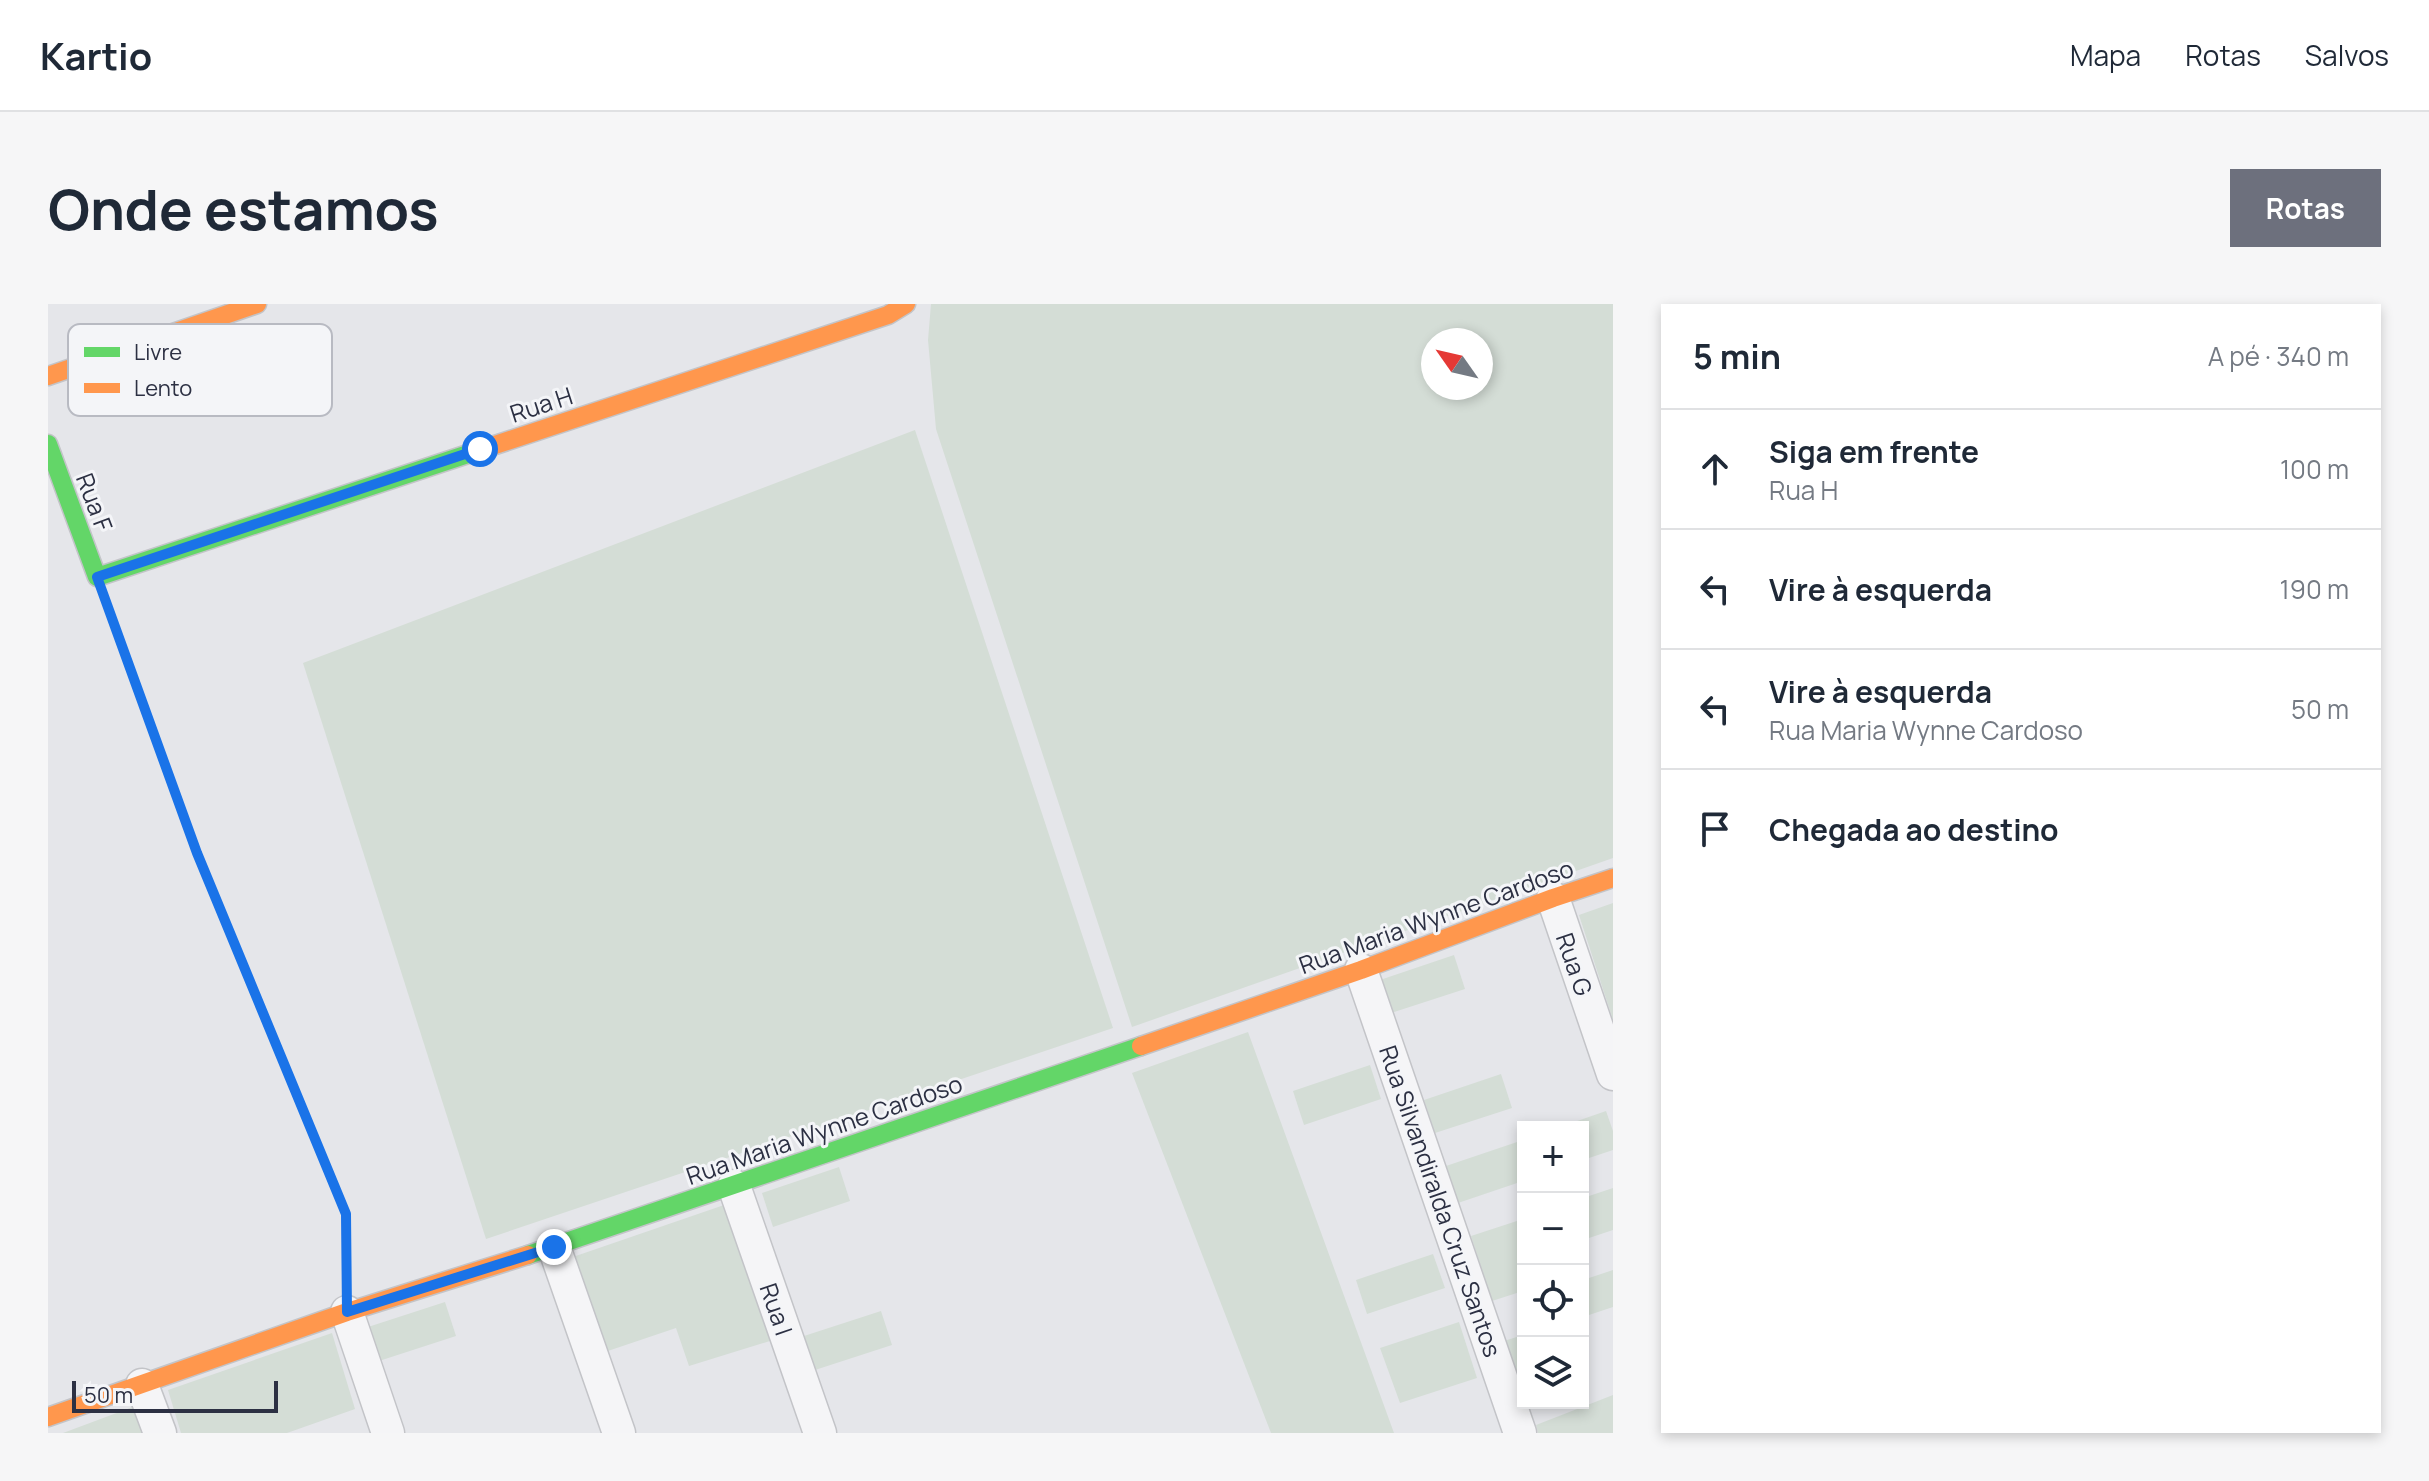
<!DOCTYPE html>
<html lang="pt">
<meta charset="utf-8">
<style>
:root{--surface:#fff;--page:#f6f6f7;--text:#1f2937;--muted:#747a83;--line:#e0e1e3;--accent:#6d707d}
body{margin:0;font-family:Manrope,sans-serif;background:var(--page);color:var(--text)}
.controls{position:absolute;right:24px;bottom:24px;display:grid;overflow:hidden;border-radius:0px;box-shadow:0 4px 12px #0003}
.controls button{width:72px;height:72px;display:grid;place-items:center;padding:0;border:0;border-bottom:2px solid var(--line);background:var(--surface);color:var(--text);font:40px sans-serif}
.compass{position:absolute;left:1373px;top:24px;width:72px;height:72px;border-radius:50%;background:var(--surface);box-shadow:0 4px 12px #0003;rotate:304deg}
.scale{position:absolute;left:24px;bottom:20px;width:206px;box-sizing:border-box;padding-left:8px;border:4px solid #2c3043;border-top:0;font-size:22px;line-height:28px;white-space:nowrap;color:#2c3043;-webkit-text-stroke:6px #f4f5f8;paint-order:stroke}
.stop{position:absolute;width:24px;height:24px;margin:-18px;border:6px solid #1a73e8;border-radius:50%;background:#fff}
.stop.end{background:#1a73e8;border-color:#fff;box-shadow:0 2px 8px #0008}
.list{margin:0;padding:0;list-style:none}
h2{display:flex;justify-content:space-between;align-items:center;height:104px;margin:0;padding:0 32px;font-size:34px}
h2 small{font-size:26px;font-weight:400;color:var(--muted)}
.list li{display:grid;grid-template-columns:52px 1fr auto;gap:24px;align-items:center;box-sizing:border-box;height:120px;padding:0 32px;border-top:2px solid var(--line)}
.list b{display:block;font-size:30px;white-space:nowrap}
.list p{margin:0;font-size:26px;white-space:nowrap;color:var(--muted)}
.list em{font-size:26px;font-style:normal;color:var(--muted)}
.icon{flex:none;width:44px;height:44px;fill:none;stroke:currentColor;stroke-width:2;stroke-linecap:round;stroke-linejoin:round}
.map{position:relative;flex:none;width:1565px;height:1129px;overflow:hidden;border-radius:0px}
header{display:flex;align-items:center;gap:48px;box-sizing:border-box;height:112px;padding:0 40px;background:var(--surface);border-bottom:2px solid var(--line)}
header strong{font-size:38px}
nav{display:flex;gap:44px;margin-inline-start:auto;font-size:28px}
.intro{display:flex;align-items:center;justify-content:space-between;box-sizing:border-box;height:192px;padding:0 48px}
h1{margin:0;font-size:56px}
.button{padding:20px 36px;border-radius:0px;background:var(--accent);color:#fff;font-size:28px;font-weight:700}
main{display:flex;gap:48px;padding:0 48px}
aside{flex:1;background:var(--surface);border-radius:0px;box-shadow:0 4px 12px #0003}
.map>svg:first-child{display:block}
.green{fill:#d4ddd6;fill-rule:evenodd}
.lines{fill:none;stroke-linecap:round;stroke-linejoin:round}
.street-casing{stroke:#c3c4c8;stroke-width:35}
.fast-casing{stroke:#c3c4c8;stroke-width:21}
.slow-casing{stroke:#c3c4c8;stroke-width:21}
.path{stroke:#c5c5ca;stroke-width:5;stroke-dasharray:6 6;stroke-linecap:butt}
.street{stroke:#f5f5f7;stroke-width:32}
.fast{stroke:#63d668;stroke-width:18}
.slow{stroke:#ff974d;stroke-width:18}
.route{stroke:#1a73e8;stroke-width:10}
.labels{text-anchor:middle;dominant-baseline:central;stroke-width:6;stroke-linejoin:round;paint-order:stroke}
.street-label{font-size:24px;fill:#2c3043;stroke:#f4f5f8}
.key{fill:#f4f5f8;stroke:#b8bac2;stroke-width:2}
.key-label{font-size:22px;fill:#2c3043}
</style>
<header>
<strong>Kartio</strong>
<nav><a>Mapa</a><a>Rotas</a><a>Salvos</a></nav>
</header>
<div class="intro"><h1>Onde estamos</h1><a class="button">Rotas</a></div>
<main>
<div class="map">
<svg width="1565" height="1129" viewBox="0 0 1565 1129">
<rect width="100%" height="100%" fill="#e5e6ea"/>
<g class="green">
<path d="M883,0H1565V554L1084,723L888,125L880,36ZM1385,36H1433V84H1385Z"/>
<polygon points="867,126 1065,724 438,935 255,359"/>
<polygon points="1565,599 1565,716 1531,611"/>
<polygon points="1406,651 1417,685 1340,710 1329,677"/>
<polygon points="1200,728 1346,1129 1223,1129 1084,769"/>
<polygon points="1322,761 1333,795 1256,821 1245,787"/>
<polygon points="1453,770 1464,804 1387,829 1376,796"/>
<polygon points="1558,807 1565,827 1565,846 1535,856 1535,823 1512,823"/>
<polygon points="1475,836 1475,877 1410,899 1398,862"/>
<polygon points="791,863 802,897 725,923 714,889"/>
<polygon points="1565,884 1565,926 1535,936 1535,894"/>
<polygon points="679,900 725,1036 641,1062 628,1024 548,1051 519,955"/>
<polygon points="1475,915 1475,987 1444,997 1423,932"/>
<polygon points="1385,950 1397,984 1319,1010 1308,976"/>
<polygon points="1565,966 1565,1003 1541,1011 1535,994 1535,976"/>
<polygon points="397,998 408,1032 331,1057 320,1023"/>
<polygon points="833,1007 844,1041 767,1066 756,1032"/>
<polygon points="1411,1018 1429,1074 1352,1099 1332,1044"/>
<polygon points="284,1029 307,1105 239,1129 133,1129 120,1086"/>
<polygon points="1475,1031 1475,1068 1467,1071 1456,1037"/>
<polygon points="1565,1091 1565,1129 1490,1129 1488,1121"/>
<polygon points="90,1101 99,1129 15,1129"/>
</g>
<g class="lines">
<g class="street-casing">
<g id="street">
<polyline points="1505,594 1565,770"/>
<polyline points="1313,666 1472,1129"/>
<polyline points="686,882 772,1129"/>
<polyline points="506,943 571,1129"/>
<polyline points="299,1008 340,1129"/>
<polyline points="94,1081 112,1129"/>
</g>
</g>
<g class="fast-casing">
<g id="fast">
<polyline points="0,140 49,273 429,147"/>
<polyline points="480,951 1093,742"/>
</g>
</g>
<g class="slow-casing">
<g id="slow">
<polyline points="0,72 209,0"/>
<polyline points="429,147 840,11 858,0"/>
<polyline points="1093,742 1313,666 1505,594 1565,574"/>
<polyline points="0,1113 299,1008 480,951"/>
</g>
</g>
<polyline class="path" points="61,304 149,549 298,910 298,973"/>
<use href="#street" class="street"/>
<use href="#fast" class="fast"/>
<use href="#slow" class="slow"/>
</g>
<g class="lines">
<polyline class="route" points="432,145 49,273 149,549 298,910 299,1008 506,943"/>
</g>
<g class="labels">
<g class="street-label">
<text transform="translate(493 100) rotate(-18)">Rua H</text>
<text transform="translate(47 198) rotate(69)">Rua F</text>
<text transform="translate(1388 612) rotate(-20)">Rua Maria Wynne Cardoso</text>
<text transform="translate(1527 660) rotate(71)">Rua G</text>
<text transform="translate(776 825) rotate(-19)">Rua Maria Wynne Cardoso</text>
<text transform="translate(1393 897) rotate(71)">Rua Silvandiralda Cruz Santos</text>
<text transform="translate(729 1005) rotate(71)">Rua I</text>
</g>
</g>
<rect x="20" y="20" width="264" height="92" rx="12" class="key"/>
<rect x="36" y="43" width="36" height="10" fill="#63d668"/>
<rect x="36" y="79" width="36" height="10" fill="#ff974d"/>
<g class="key-label">
<text x="86" y="56">Livre</text>
<text x="86" y="92">Lento</text>
</g>
</svg>
<div class="controls">
<button>+</button>
<button>−</button>
<button><svg class="icon" aria-label="locate" viewBox="0 0 24 24"><circle cx="12" cy="12" r="6"/><path d="M12 2v4M12 18v4M2 12h4M18 12h4"/></svg></button>
<button><svg class="icon" aria-label="layers" viewBox="0 0 24 24"><path d="M12 4l9 5-9 5-9-5zM3 14l9 5 9-5"/></svg></button>
</div>
<svg class="compass" viewBox="-18 -18 36 36"><path d="M0-13l5 13h-10z" fill="#e53935"/><path d="M0 13l5-13h-10z" fill="#747a83"/></svg>
<div class="scale">50 m</div>
<div class="stop" style="left:432px;top:145px"></div>
<div class="stop end" style="left:506px;top:943px"></div>
</div>
<aside>
<h2>5 min<small>A pé · 340 m</small></h2>
<ul class="list">
<li><svg class="icon" aria-label="ahead" viewBox="0 0 24 24"><path d="M12 20V5M6 11l6-6 6 6"/></svg><div><b>Siga em frente</b><p>Rua H</p></div><em>100 m</em></li>
<li><svg class="icon" aria-label="left" viewBox="0 0 24 24"><path d="M17 20v-9H6M10 6l-5 5 5 5"/></svg><div><b>Vire à esquerda</b></div><em>190 m</em></li>
<li><svg class="icon" aria-label="left" viewBox="0 0 24 24"><path d="M17 20v-9H6M10 6l-5 5 5 5"/></svg><div><b>Vire à esquerda</b><p>Rua Maria Wynne Cardoso</p></div><em>50 m</em></li>
<li><svg class="icon" aria-label="arrive" viewBox="0 0 24 24"><path d="M6 21V4h12l-3 4 3 4H6"/></svg><div><b>Chegada ao destino</b></div></li>
</ul>
</aside>
</main>
